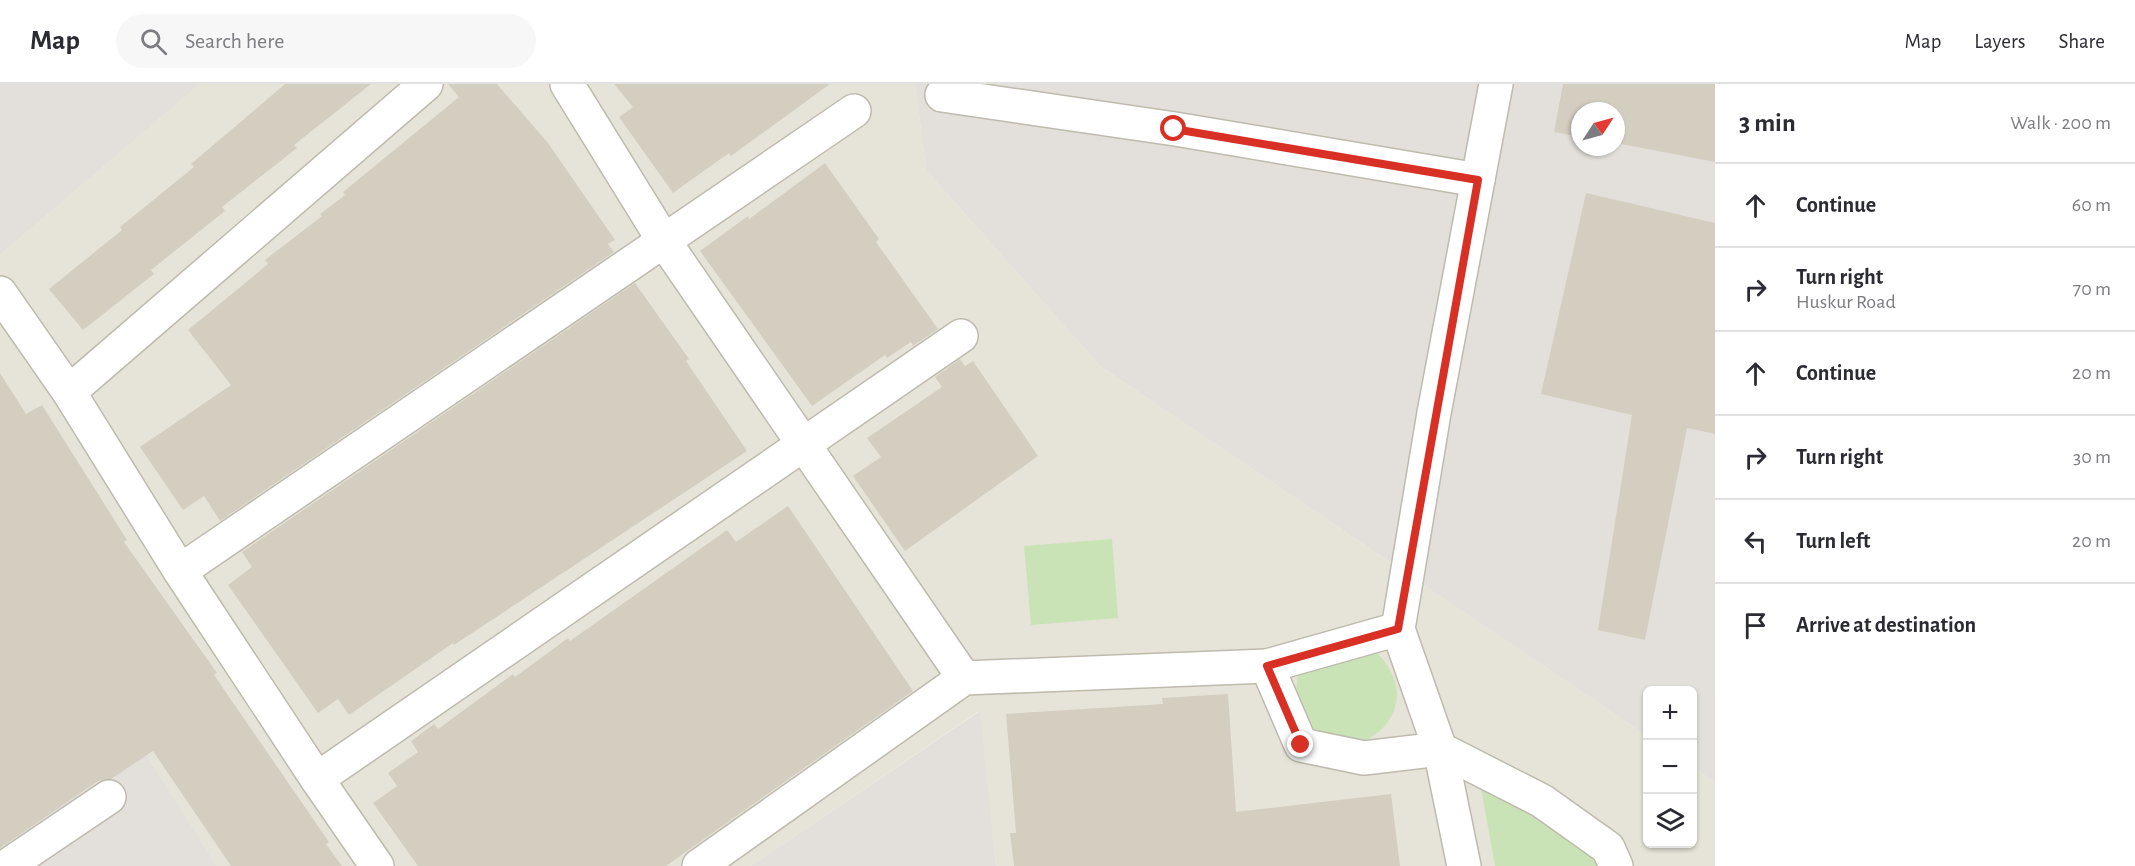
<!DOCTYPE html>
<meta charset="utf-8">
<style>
:root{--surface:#fff;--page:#f7f7f7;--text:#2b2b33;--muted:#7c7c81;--line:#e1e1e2}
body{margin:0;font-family:"Alegreya Sans",sans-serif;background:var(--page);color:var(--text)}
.controls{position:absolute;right:18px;bottom:18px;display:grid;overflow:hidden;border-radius:9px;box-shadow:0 2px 4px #0004}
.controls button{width:54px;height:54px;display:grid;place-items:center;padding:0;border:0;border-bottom:2px solid var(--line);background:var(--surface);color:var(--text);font:30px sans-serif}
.compass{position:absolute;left:1571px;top:18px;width:54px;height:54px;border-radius:50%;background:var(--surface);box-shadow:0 2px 4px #0004;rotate:54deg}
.stop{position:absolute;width:18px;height:18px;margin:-14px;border:4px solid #d93025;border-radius:50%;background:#fff}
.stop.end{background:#d93025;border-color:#fff;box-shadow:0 2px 6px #0008}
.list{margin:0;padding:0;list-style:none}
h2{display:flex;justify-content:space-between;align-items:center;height:78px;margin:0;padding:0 24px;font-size:26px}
h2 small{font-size:20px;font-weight:400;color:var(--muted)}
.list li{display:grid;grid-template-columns:39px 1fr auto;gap:18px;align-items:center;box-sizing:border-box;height:84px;padding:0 24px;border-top:2px solid var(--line)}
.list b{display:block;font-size:22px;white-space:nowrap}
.list p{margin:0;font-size:20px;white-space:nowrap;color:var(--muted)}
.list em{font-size:20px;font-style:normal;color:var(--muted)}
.icon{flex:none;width:33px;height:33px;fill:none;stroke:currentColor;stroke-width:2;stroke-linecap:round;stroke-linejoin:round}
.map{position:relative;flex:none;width:1715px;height:782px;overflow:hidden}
header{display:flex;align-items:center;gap:36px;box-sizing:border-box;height:84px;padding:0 30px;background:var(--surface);border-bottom:2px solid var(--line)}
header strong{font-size:28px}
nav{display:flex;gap:33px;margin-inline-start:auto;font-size:21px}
.search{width:420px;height:54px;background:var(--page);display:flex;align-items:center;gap:15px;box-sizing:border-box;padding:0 21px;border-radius:33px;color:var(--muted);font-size:22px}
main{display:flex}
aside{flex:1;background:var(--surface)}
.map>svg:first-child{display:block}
.residential{fill:#e6e4d8}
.industrial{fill:#e3e0db;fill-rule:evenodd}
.green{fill:#c9e3b7}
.building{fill:#d4cec0}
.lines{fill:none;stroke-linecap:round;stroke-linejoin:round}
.minor-casing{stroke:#bebaad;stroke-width:36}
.minor{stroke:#fff;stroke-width:33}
.route{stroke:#d93025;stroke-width:8}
</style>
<header>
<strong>Map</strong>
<div class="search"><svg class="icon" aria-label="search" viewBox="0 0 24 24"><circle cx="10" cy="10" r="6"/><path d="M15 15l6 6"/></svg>Search here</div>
<nav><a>Map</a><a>Layers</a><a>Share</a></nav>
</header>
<main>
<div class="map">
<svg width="1715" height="782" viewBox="0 0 1715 782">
<rect width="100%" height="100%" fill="#f3f1ea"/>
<polygon class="residential" points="200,0 915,0 926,86 1100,282 1647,652 1648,760 1692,760 1693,683 1715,698 1715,782 996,782 979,627 751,782 217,782 0,439 0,171"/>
<g class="industrial">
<polygon points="0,0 200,0 0,171"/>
<path d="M915,0H1715V698L1693,683L1692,606H1648L1647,652L1100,282L926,86ZM1580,27H1616V63H1580Z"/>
<polygon points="0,439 217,782 0,782"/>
<polygon points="980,627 996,782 751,782"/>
</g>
<g class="green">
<polygon points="1112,455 1118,534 1031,541 1024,462"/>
<path d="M1372,564C1397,586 1408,618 1382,645C1377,649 1369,656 1363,657C1356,658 1346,655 1340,653C1332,652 1323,652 1316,650C1295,641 1294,605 1299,587Z"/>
<polygon points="1481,704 1506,711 1599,777 1600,782 1495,782"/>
</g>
<g class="building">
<polygon points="285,0 371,0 294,61 297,64 222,123 225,127 151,186 154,190 83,246 49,205 122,146 120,143 194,83 191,80"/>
<polygon points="448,0 497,0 548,59 615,156 608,160 614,168 220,437 204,412 183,426 140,363 231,301 188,246 268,180 265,176 322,132 320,130 345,111 343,108 459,13"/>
<polygon points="614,0 830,0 731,72 729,69 673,109 619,33 633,23"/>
<polygon points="1563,0 1715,0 1715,78 1616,59 1616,27 1580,27 1580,53 1554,48"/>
<polygon points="825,79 879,155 876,158 938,245 913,262 911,258 887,274 885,271 812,322 700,167 748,132 749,135"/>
<polygon points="1586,109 1715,139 1715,350 1687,344 1645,556 1598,546 1632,331 1541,310"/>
<polygon points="635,199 689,275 686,277 747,367 454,561 453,559 349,631 338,615 318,629 228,501 252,483 242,468"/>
<polygon points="960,275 965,282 973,277 1038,372 905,467 853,392 881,373 867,354 942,303 935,293"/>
<polygon points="0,289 26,330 42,321 127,456 124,458 217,589 214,591 329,758 326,760 342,782 231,782 153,667 111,695 98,697 0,764"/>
<polygon points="788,422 913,607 666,782 418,782 373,719 397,702 388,689 418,668 411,657 434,640 438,645 513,590 515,593 568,554 570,557 727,446 736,458"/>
<polygon points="1228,610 1236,728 1391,710 1400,782 1014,782 1010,749 1016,749 1006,630 1163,620 1162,614"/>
</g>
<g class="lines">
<g class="minor-casing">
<g id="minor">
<polyline points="567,0 664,157 964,594"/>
<polyline points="942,11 1175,45 1478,96"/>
<polyline points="0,209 69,308 180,487 317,695 377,782"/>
<polyline points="69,308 426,0"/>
<polyline points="180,487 854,27"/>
<polyline points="1267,582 1301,661 1364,674 1440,665 1542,717 1608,764 1616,782"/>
<polyline points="317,695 961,252"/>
<polyline points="7,782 109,713"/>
<polyline points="699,782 964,594 1267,582 1398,545"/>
<polyline points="1464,782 1440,665 1398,545 1434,329 1496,0"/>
</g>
</g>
<use href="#minor" class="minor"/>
</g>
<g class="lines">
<polyline class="route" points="1174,45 1478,96 1398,545 1267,582 1301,661"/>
</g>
</svg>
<div class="controls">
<button>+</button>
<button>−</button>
<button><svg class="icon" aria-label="layers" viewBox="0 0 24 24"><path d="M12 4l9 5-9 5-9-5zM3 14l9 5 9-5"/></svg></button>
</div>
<svg class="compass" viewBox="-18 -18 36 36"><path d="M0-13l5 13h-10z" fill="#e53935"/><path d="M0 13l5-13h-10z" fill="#7c7c81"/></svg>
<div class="stop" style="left:1174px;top:45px"></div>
<div class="stop end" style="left:1301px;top:661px"></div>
</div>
<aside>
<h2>3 min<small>Walk · 200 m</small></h2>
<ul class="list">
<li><svg class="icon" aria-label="ahead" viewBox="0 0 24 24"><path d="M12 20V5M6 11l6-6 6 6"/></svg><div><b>Continue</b></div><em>60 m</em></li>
<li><svg class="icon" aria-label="right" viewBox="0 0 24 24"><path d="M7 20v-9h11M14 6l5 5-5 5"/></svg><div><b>Turn right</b><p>Huskur Road</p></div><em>70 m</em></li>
<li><svg class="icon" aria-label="ahead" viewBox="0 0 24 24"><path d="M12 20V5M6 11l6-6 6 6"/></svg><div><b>Continue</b></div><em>20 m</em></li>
<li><svg class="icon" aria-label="right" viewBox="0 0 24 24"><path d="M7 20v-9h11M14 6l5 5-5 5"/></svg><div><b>Turn right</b></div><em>30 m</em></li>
<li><svg class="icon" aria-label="left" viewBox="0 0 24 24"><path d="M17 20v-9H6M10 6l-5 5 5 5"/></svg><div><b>Turn left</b></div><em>20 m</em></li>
<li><svg class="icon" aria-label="arrive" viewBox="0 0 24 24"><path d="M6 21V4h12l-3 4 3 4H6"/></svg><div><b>Arrive at destination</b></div></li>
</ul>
</aside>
</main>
